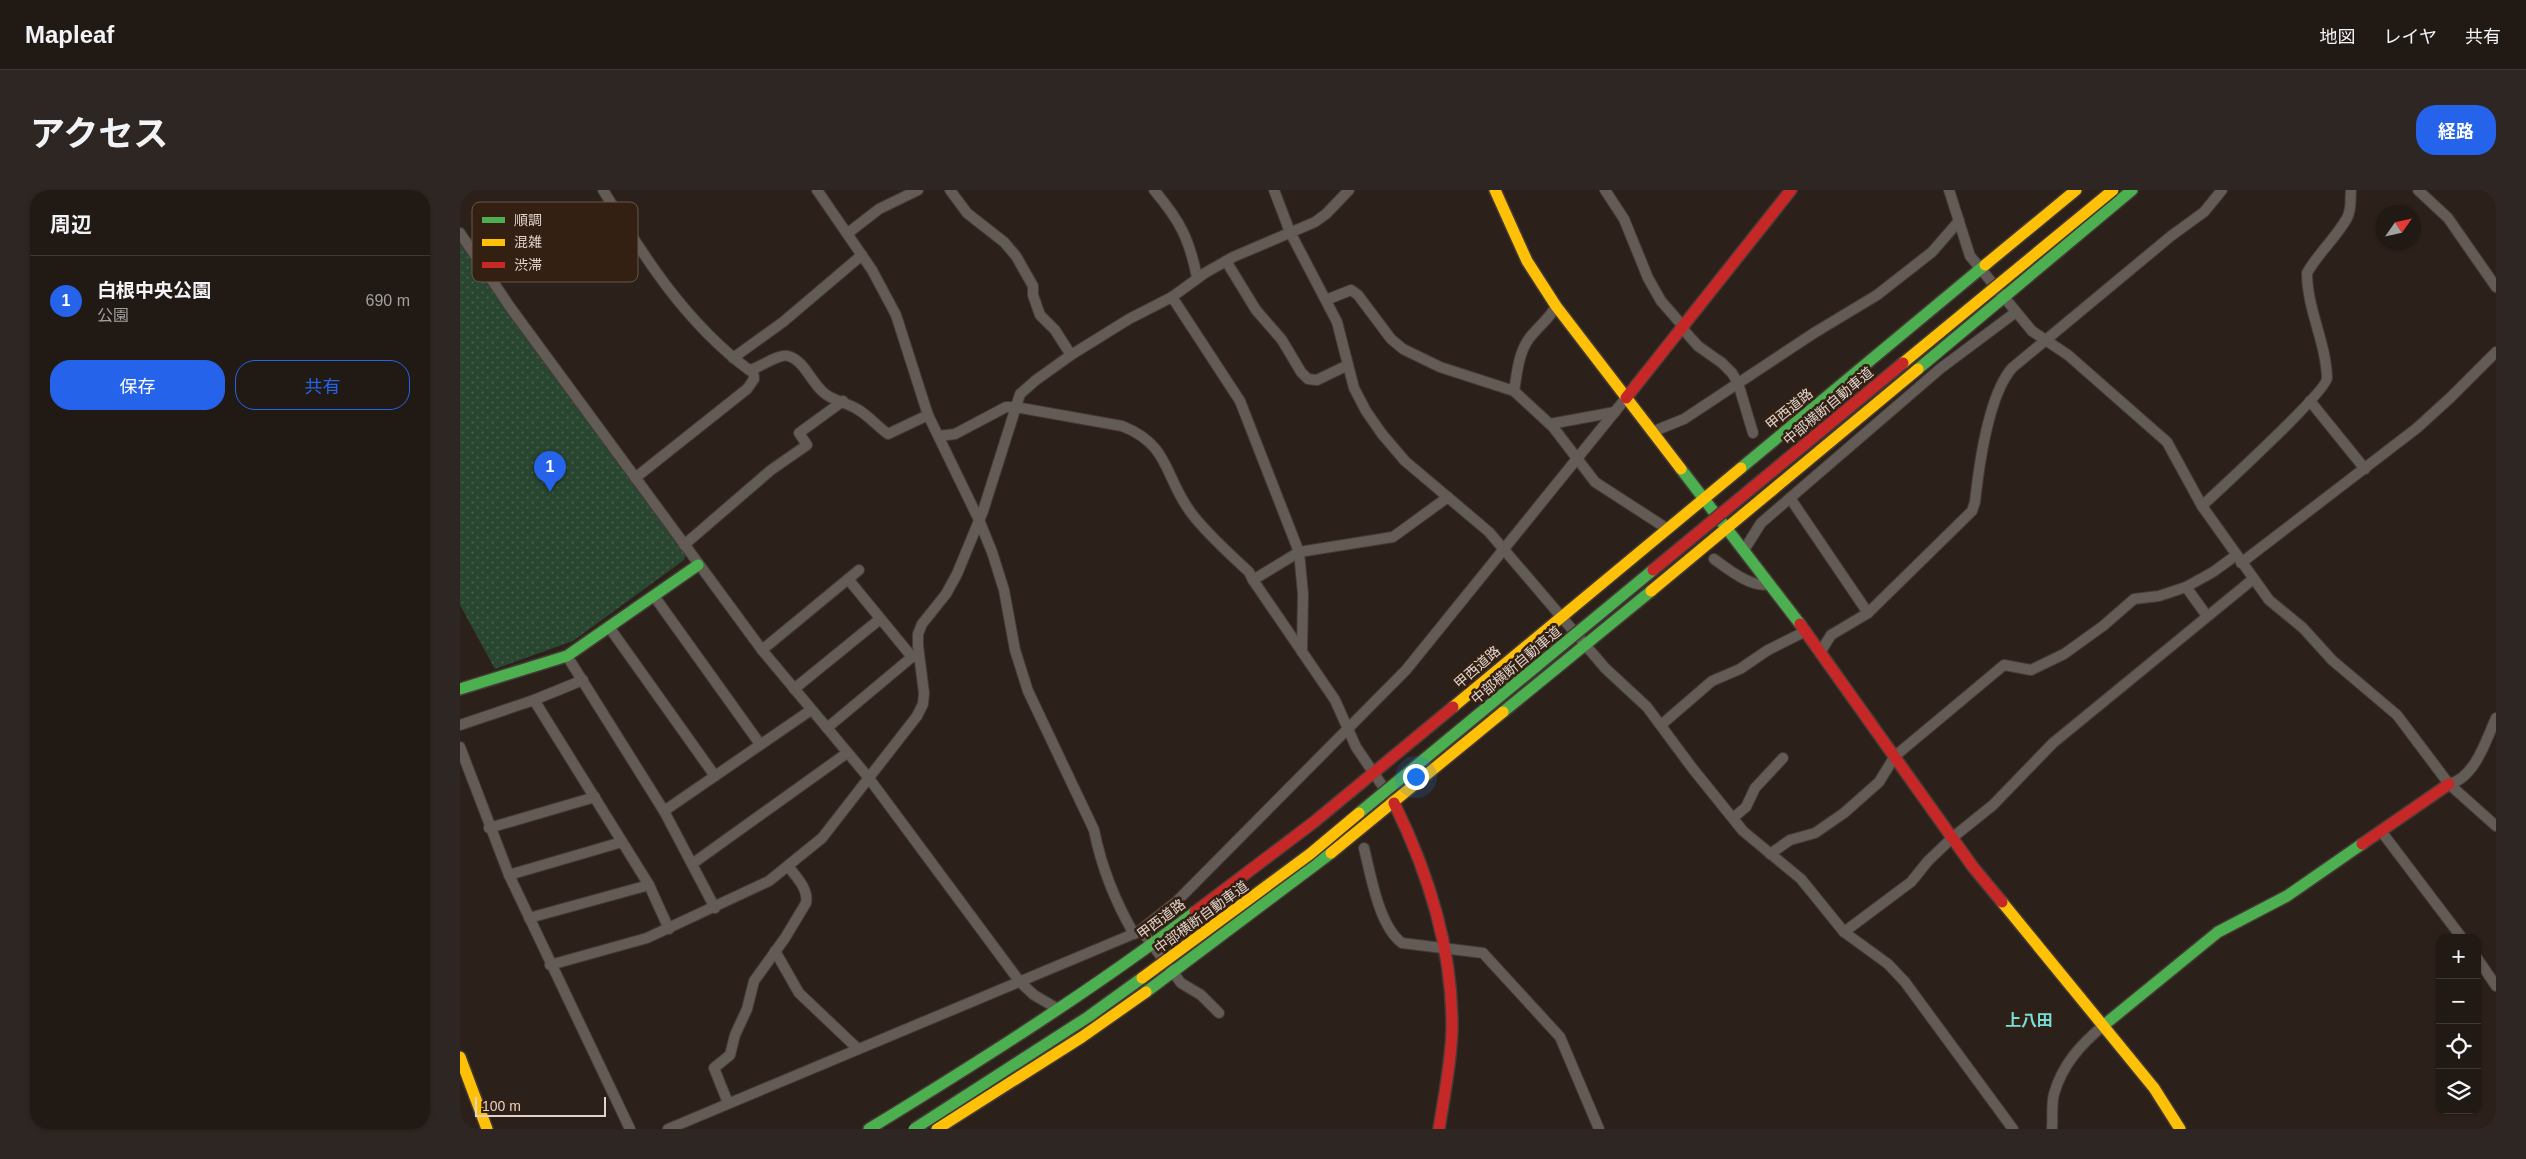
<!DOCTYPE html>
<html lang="ja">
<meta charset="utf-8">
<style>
:root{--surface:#211914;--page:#2d2622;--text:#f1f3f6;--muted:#a2a0a0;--line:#3e3834;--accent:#2563eb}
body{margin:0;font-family:Arial,"Noto Sans JP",sans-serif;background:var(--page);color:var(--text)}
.controls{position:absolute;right:15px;bottom:15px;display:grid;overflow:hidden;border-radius:10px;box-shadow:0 1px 4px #0004}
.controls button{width:45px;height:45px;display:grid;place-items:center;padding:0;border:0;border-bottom:1px solid var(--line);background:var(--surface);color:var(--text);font:25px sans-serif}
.compass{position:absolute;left:1916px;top:15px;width:45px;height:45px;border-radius:50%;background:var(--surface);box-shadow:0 1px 4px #0004;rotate:56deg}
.scale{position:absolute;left:15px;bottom:12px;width:131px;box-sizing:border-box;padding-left:5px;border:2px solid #e0d3cb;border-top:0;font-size:14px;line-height:18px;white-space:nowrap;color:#e0d3cb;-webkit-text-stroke:4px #332013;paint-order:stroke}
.you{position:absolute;left:955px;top:586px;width:18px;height:18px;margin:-12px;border:4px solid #fff;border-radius:50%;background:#1a73e8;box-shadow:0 0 0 8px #1a73e833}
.badge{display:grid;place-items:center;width:32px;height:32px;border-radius:50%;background:var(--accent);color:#fff;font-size:16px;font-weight:700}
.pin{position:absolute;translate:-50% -41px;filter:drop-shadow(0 1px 2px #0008)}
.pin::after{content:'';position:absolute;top:26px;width:18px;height:15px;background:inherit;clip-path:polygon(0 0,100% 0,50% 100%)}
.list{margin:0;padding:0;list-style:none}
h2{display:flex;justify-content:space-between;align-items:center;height:65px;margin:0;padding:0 20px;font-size:21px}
h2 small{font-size:16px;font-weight:400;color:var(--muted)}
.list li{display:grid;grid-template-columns:32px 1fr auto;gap:15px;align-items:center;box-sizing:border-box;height:90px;padding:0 20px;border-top:1px solid var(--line)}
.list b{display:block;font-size:19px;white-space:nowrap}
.list p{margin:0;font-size:16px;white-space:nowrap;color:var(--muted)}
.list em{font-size:16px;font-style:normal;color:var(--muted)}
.actions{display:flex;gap:10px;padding:15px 20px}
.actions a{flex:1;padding:11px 0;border:1px solid var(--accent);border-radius:20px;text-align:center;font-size:18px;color:var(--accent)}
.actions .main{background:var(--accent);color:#fff}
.icon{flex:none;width:28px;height:28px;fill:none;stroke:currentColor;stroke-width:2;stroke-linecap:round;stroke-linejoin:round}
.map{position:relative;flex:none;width:2036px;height:939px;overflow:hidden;border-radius:20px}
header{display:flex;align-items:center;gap:30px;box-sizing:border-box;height:70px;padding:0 25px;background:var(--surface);border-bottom:1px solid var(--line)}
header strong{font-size:24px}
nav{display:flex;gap:28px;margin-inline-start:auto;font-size:18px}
.intro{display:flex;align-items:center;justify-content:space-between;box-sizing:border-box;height:120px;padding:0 30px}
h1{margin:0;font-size:35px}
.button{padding:12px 22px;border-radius:20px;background:var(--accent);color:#fff;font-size:18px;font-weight:700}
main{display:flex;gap:30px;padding:0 30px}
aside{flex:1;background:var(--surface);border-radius:20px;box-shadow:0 1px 4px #0004}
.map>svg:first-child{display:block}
.park{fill:url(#park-dots)}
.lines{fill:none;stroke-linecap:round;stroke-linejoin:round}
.street-casing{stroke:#453b36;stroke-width:12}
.fast-casing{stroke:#453b36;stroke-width:14}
.slow-casing{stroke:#453b36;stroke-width:14}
.jam-casing{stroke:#453b36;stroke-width:14}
.street{stroke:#635b55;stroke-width:10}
.fast{stroke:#4caf50;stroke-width:11}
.slow{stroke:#ffc107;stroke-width:11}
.jam{stroke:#c62828;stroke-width:11}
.fast-bridge-casing{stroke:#453b36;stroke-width:14;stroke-linecap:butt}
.slow-bridge-casing{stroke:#453b36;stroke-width:14;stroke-linecap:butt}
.jam-bridge-casing{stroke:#453b36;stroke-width:14;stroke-linecap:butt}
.fast-bridge{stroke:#4caf50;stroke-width:11}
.slow-bridge{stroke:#ffc107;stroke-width:11}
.jam-bridge{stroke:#c62828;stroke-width:11}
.labels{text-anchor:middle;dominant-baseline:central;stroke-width:5;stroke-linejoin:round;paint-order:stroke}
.street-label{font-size:14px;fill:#e0d3cb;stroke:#332013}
.quarter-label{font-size:16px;font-weight:bold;fill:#73dfdf;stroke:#332013}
.key{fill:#332013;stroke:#67564a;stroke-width:1}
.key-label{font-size:14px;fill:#e0d3cb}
</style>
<header>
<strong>Mapleaf</strong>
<nav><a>地図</a><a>レイヤ</a><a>共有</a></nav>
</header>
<div class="intro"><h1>アクセス</h1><a class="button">経路</a></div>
<main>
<aside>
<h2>周辺<small></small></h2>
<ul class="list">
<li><span class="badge">1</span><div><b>白根中央公園</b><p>公園</p></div><em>690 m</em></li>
</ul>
<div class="actions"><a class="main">保存</a><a>共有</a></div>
</aside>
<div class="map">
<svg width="2036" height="939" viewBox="0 0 2036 939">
<defs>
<pattern id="park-dots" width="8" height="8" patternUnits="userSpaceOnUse" patternTransform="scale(1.25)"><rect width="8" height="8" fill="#294630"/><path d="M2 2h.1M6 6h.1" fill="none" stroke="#48604d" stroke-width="1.8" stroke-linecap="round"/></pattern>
</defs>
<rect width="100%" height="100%" fill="#2c211a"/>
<polygon class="park" points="0,53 43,116 50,123 226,365 224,370 113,451 35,479 0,415"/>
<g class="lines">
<g class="street-casing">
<g id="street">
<path d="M143,0C184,67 225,132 289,180C300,178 319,163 328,166C344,170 351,192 363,202C372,211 386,212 397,219C408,225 417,236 428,244L468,225"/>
<path d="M357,0L412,80L436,125L468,225L519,330L532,362L544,400L555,460L568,501L634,640C641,675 656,713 674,744"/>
<polyline points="490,0 507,23 544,52 556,66 573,96 573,105 580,125 595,140 611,165"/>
<path d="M694,0C720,31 729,48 737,87"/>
<polyline points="814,0 830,42 877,132 894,198 906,221 922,244 945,271 1029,342 1145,478 1187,517 1233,579 1283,641 1341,689 1384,742 1428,774 1445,792 1553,939"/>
<polyline points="1145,0 1164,29 1188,88 1201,111 1222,135"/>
<polyline points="1489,0 1510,66 1572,141 1608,165 1707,252 1742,316 1809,410 1843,438 1872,470 1937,525 1989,594 2036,636"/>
<polyline points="1958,0 1988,28 2036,97"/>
<polyline points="0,43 50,117 302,460 408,587 560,792 574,805 598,819"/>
<polyline points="388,43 419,19 458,0"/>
<polyline points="766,71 796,120 822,150 841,182 848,189 857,190 888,175"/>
<polyline points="712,107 780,211 839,362 843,404 842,462"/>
<polyline points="866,110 891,100 898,105 931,149 943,159 980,177 1054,201 1093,237 1135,292 1206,338"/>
<polyline points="1221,137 1238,156 1262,173 1272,183 1278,193 1293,243"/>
<polyline points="273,168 323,132 402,65"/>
<path d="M1054,201C1057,184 1058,165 1068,150C1076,138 1089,130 1096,116"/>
<polyline points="1850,211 1905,279"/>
<polyline points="1090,234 1155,222"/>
<polyline points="1192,242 1224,229 1354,143 1417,105 1472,62 1499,31"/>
<path d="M479,246L495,244L546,217H555L662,236C711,255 704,288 732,324C748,345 770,364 789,382L793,390L839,362L933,347L988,307"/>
<polyline points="175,288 287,199 294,189 293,179"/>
<polyline points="1330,308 1408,423"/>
<path d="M1742,316C1759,300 1867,201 1867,188C1866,152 1847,119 1847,83C1858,63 1876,48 1887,28C1892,19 1890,9 1891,0"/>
<polyline points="224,355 311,280 347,255 339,243 383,211"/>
<polyline points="1284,360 1301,333 1481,178 1556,122"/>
<path d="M1254,369C1268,379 1292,399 1310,394"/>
<polyline points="1781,373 1957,238 1991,207 2036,162"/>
<polyline points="388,389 452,467 457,467"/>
<polyline points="793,390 875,510 896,557 928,604"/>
<polyline points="1726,397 1747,426"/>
<polyline points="194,406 300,554"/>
<polyline points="149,437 255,586"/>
<polyline points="302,460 399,380"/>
<path d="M1361,461L1371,445L1408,423L1512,321L1515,312C1519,275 1528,206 1552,178L1711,46L1744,22L1762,0"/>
<polyline points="107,466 204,621 255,718"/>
<polyline points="334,499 420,429"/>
<polyline points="74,510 189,695 209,739"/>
<polyline points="0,535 74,510 123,490"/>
<polyline points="1201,535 1252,491 1280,479 1308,460 1346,441"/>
<polyline points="367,538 452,467"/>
<polyline points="0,557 49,685 170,939"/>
<path d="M1989,594C2015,588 2026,550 2036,528"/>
<polyline points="204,621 351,520"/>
<polyline points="1273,628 1286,617 1295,598 1323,568"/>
<polyline points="29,638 135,607"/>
<polyline points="1921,641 2002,748"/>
<path d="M904,658C911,686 919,736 942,753L1023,763L1100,847L1139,939"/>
<polyline points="1310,664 1330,650 1355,643 1384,623 1419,592 1435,566 1544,475 1571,480 1604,464 1643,436 1674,409 1699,406 1726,397 1753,382 1775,366"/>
<polyline points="232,674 387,563"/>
<polyline points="49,685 162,652"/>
<polyline points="69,728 189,695"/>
<polyline points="681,740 721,793 741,805 759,823"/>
<polyline points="1384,742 1451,692 1468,671 1492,648 1533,615 1593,553 1792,390"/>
<polyline points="315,761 339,803 398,859"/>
<polyline points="2017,768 2036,796"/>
<polyline points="90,775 187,748 309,691 362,648 457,526 463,514 464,503 458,456 458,444 462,434 486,404 497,384 523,321 560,204 576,190 611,165 669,129 712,107 745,83 773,67 855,32 866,24 889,0"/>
<path d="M268,913L254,878L270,865L275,845L287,819L294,791L325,748L346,713C349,699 336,687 328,676"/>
<polyline points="208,939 678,742 716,712 946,480 1166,208"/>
<path d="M1592,939C1593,928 1591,915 1594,904C1602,875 1621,854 1644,835"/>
</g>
</g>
<g class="fast-casing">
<g id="fast">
<polyline points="1458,179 1672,0"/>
<polyline points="1281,278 1525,75"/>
<polyline points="1221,279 1340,434"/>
<polyline points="0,499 107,466 238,375"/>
<polyline points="1043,522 1191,401"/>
<polyline points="686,802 871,663"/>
<polyline points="1644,835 1758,742 1827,706 1902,654"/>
<path d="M409,939C520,871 631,801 735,722"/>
</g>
</g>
<g class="slow-casing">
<g id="slow">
<polyline points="1035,0 1067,71 1096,116 1221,279"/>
<polyline points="1525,75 1616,0"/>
<polyline points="1191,401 1458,179"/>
<polyline points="993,517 1281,278"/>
<polyline points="871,663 1043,522"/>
<polyline points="1542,712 1694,898 1720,939"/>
<polyline points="0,867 27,939"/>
<polyline points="477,939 622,847 686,802"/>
</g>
</g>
<g class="jam-casing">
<g id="jam">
<polyline points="1166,208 1331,0"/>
<polyline points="1340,434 1513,677 1542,712"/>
<path d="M934,613C969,684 993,761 992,840C991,874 984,906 979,939"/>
<polyline points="1902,654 1989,594"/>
<polyline points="735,722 854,632 993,517"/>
</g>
</g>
<use href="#street" class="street"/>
<use href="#fast" class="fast"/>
<use href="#slow" class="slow"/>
<use href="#jam" class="jam"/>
<g class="fast-bridge-casing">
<g id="fast-bridge">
<polyline points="899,623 1193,380"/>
<polyline points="454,939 628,827 682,788"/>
</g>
</g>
<g class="slow-bridge-casing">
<g id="slow-bridge">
<polyline points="1443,173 1653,0"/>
<polyline points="682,788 850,664 899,623"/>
</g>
</g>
<g class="jam-bridge-casing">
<polyline id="jam-bridge" points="1193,380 1443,173"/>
</g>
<use href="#fast-bridge" class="fast-bridge"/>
<use href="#slow-bridge" class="slow-bridge"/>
<use href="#jam-bridge" class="jam-bridge"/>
</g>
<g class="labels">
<g class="street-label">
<text transform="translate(1368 216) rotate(-40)">中部横断自動車道</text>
<text transform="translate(1329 219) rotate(-39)">甲西道路</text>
<text transform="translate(1056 475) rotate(-40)">中部横断自動車道</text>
<text transform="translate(1017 477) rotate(-41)">甲西道路</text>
<text transform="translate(741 727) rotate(-36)">中部横断自動車道</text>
<text transform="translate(701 729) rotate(-37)">甲西道路</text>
</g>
<g class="quarter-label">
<text x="1569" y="830">上八田</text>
</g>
</g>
<rect x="12" y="12" width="166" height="80" rx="8" class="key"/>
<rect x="22" y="27" width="23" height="6" fill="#4caf50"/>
<rect x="22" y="49" width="23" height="7" fill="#ffc107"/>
<rect x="22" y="72" width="23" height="6" fill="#c62828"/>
<g class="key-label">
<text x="54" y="35">順調</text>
<text x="54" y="57">混雑</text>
<text x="54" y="80">渋滞</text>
</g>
</svg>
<div class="controls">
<button>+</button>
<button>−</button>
<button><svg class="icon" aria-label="locate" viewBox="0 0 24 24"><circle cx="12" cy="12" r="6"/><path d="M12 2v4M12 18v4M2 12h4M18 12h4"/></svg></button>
<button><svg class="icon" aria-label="layers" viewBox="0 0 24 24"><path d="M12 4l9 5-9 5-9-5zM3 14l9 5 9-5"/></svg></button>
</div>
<svg class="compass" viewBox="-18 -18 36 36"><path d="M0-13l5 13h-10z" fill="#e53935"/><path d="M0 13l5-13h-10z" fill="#a2a0a0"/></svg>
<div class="scale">100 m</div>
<div class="you"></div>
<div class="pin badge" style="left:90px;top:302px">1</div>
</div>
</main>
